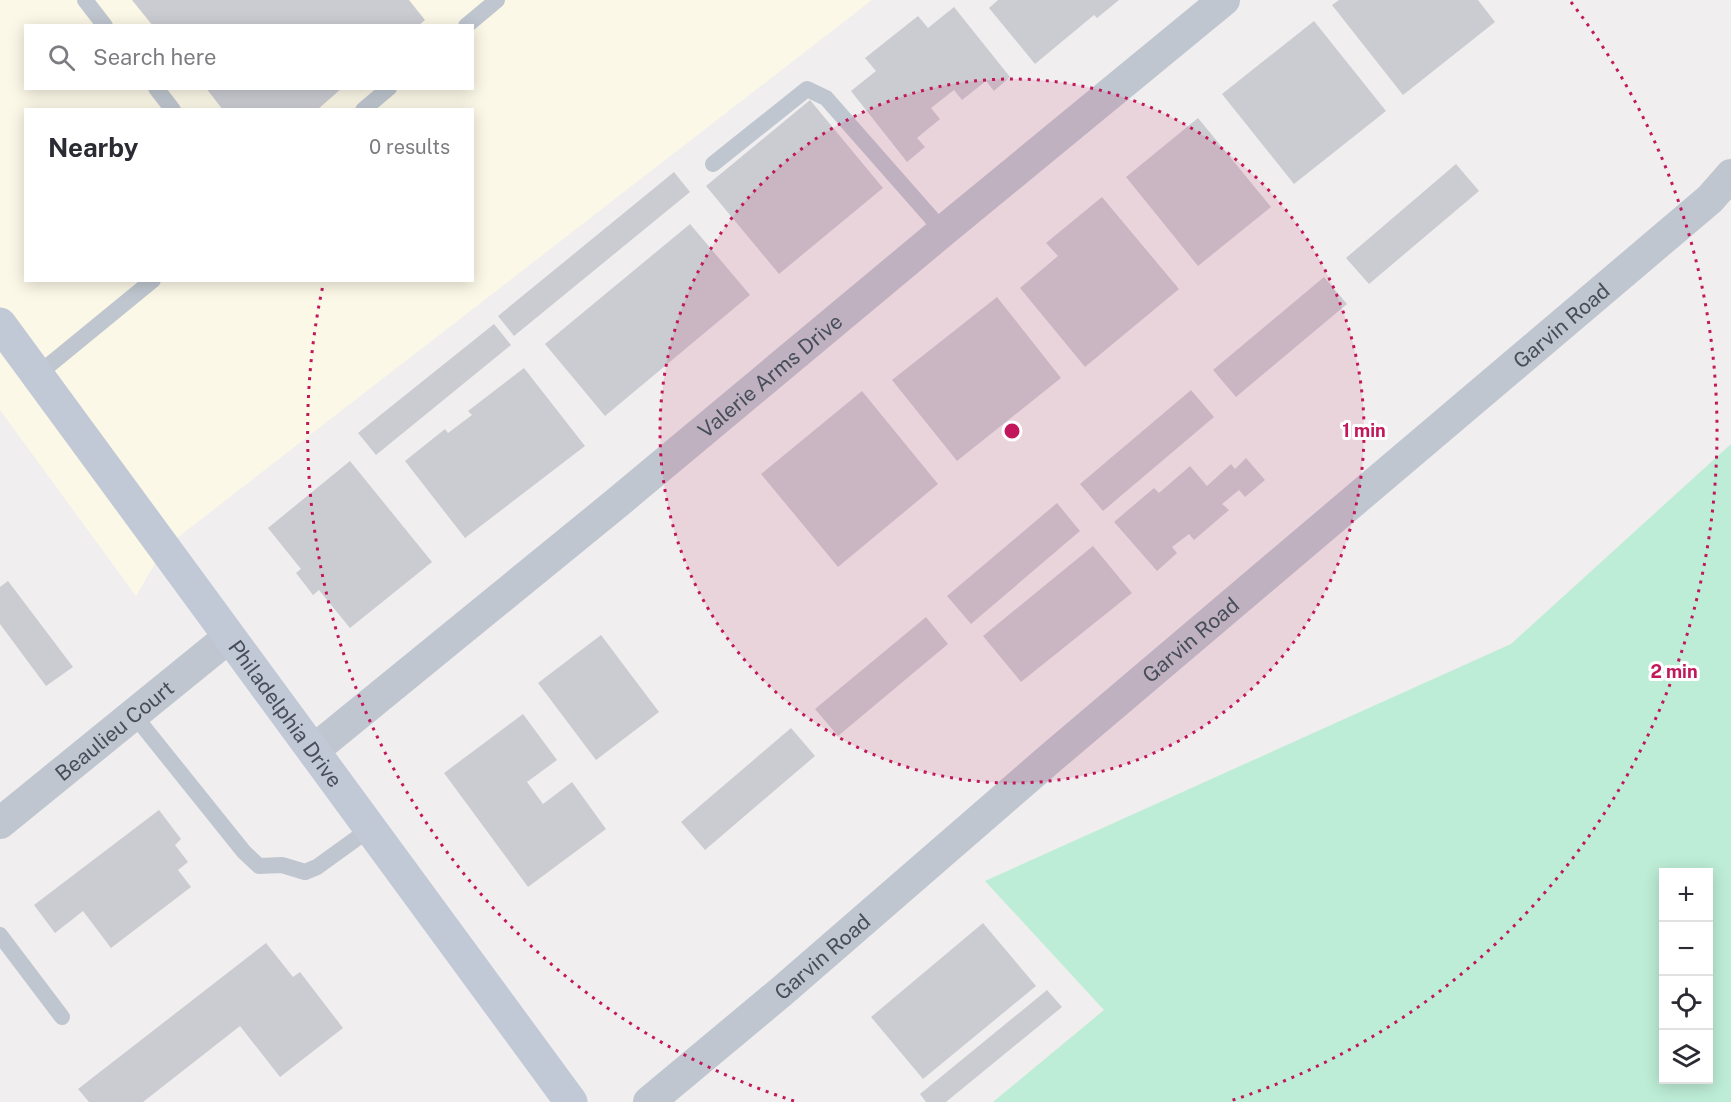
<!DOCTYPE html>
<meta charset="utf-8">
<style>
:root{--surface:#fff;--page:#f2f2f3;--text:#2b2b33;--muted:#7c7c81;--line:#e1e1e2}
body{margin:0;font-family:"Public Sans",sans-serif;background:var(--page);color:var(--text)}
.controls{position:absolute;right:18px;bottom:18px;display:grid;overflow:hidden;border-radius:0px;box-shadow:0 3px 15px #0003}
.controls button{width:54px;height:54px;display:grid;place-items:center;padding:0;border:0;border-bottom:2px solid var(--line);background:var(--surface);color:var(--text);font:30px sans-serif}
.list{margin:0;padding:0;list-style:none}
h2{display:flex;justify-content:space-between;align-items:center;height:78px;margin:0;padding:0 24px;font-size:26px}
h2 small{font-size:20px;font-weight:400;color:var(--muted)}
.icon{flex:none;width:33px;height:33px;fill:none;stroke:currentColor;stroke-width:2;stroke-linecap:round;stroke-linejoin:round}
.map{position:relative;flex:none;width:1731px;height:1102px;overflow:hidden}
.search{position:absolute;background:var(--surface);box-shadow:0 3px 15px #0003;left:24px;top:24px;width:450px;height:66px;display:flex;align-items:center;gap:15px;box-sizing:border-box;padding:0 21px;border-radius:0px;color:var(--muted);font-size:22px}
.panel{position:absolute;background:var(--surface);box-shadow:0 3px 15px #0003;left:24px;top:108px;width:450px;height:174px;border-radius:0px}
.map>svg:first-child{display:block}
.commercial{fill:#fbf8e7;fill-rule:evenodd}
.green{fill:#bdedd6;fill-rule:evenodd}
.building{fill:#cbccd2}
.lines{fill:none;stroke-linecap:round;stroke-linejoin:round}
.lane{stroke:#bfc6cf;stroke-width:16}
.street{stroke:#bfc6cf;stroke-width:32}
.secondary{stroke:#c1c8d6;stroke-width:33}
.ring{fill:none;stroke:#c2185b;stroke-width:3;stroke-dasharray:3 6}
.labels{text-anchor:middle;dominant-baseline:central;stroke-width:6;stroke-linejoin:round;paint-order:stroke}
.street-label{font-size:21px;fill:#474e5a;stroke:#fff}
.centre{fill:#c2185b;stroke:#fff;stroke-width:3}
.ring-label{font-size:18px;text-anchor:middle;font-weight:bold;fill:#c2185b;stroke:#fff;stroke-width:6;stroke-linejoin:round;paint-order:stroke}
</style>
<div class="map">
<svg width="1731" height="1102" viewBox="0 0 1731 1102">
<rect width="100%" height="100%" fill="#f0eeee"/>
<path class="commercial" d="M0,0H872L164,548L136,596L0,410ZM26,26H472V88H26ZM26,110H472V280H26Z"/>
<path class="green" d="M1731,444V1102H993L1104,1010L985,881L1511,644ZM1664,872H1708V1080H1664Z"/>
<g class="building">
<polygon points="132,0 409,0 425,20 418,26 153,26"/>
<polygon points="998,0 1119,0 1097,18 1094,15 1035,64 989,8"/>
<polygon points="1339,0 1478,0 1495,22 1403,95 1332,5"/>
<polygon points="954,7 1010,77 994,91 986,81 962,100 954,90 931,108 940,119 917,138 925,147 907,162 851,91 876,71 865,58 918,16 928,28"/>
<polygon points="1314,21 1386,111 1294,184 1222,94"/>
<polygon points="206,88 342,88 317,110 223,110"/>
<polygon points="810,100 883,188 779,274 706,186"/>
<polygon points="1198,118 1271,207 1198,266 1126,177"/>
<polygon points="1456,164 1479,191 1369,284 1346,258"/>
<polygon points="674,172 690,192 514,336 498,316"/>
<polygon points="1102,197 1179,289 1085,367 1020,288 1058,256 1046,243"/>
<polygon points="690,224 750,295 605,416 545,344"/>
<polygon points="1324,277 1347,304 1236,397 1213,370"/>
<polygon points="997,297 1061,378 957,461 892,380"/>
<polygon points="494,324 511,345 376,455 358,433"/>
<polygon points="524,368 585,446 465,538 405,461 445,429 448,433 472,415 468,411"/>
<polygon points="1191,390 1214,417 1103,511 1080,484"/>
<polygon points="862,391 938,484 838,567 761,474"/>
<polygon points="1246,458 1265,480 1245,497 1239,490 1222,504 1229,510 1194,540 1189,534 1172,547 1177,553 1157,571 1114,522 1154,488 1159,493 1190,466 1207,486 1231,464 1235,469"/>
<polygon points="350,461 432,562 350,628 319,590 313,595 296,573 301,569 268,528"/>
<polygon points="1057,503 1080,531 971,624 947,596"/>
<polygon points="1093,546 1132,593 1021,682 983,636"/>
<polygon points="8,581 73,667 46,686 0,624 0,587"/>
<polygon points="926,617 948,644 838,736 815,709"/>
<polygon points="601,635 659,712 596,760 538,683"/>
<polygon points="523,714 557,760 527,782 543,804 572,782 606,829 528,887 444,773"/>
<polygon points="791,728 815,756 705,850 681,822"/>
<polygon points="159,810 181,839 175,845 188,862 178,870 191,887 111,948 83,911 55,933 34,905"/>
<polygon points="983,923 1036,986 923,1079 871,1017"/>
<polygon points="266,943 293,977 300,972 343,1028 280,1077 240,1026 143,1102 89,1102 78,1089"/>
<polygon points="1047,990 1062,1007 946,1102 926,1102 920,1094"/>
</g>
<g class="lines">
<g class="lane">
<polyline points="85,0 105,26"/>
<polyline points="466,26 497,0"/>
<polyline points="156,88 173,110"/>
<polyline points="363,110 389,88"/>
<polyline points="713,164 807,89 826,98 943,231"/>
<polyline points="37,375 153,280"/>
<polyline points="134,715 244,852 259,866 282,865 305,872 317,867 371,828"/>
<polyline points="0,935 62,1017"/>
</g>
<g class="street">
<path id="s1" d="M314,750L618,502L943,231L1224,0"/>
<path id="s2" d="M0,823L229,637"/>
<path id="s3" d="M649,1102L781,992L1053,756L1710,199L1731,175"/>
</g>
<path class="secondary" id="s4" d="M0,324L571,1102"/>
</g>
<circle cx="1012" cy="431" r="352" fill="#c2185b" fill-opacity=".12"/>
<g class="ring">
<circle cx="1012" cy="431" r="352"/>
<path d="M794 1101A704 704 0 0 1 323 285M1571 2A704 704 0 0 1 1230 1101"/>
</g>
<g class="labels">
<g class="street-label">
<text stroke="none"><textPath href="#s3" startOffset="1198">Garvin Road</textPath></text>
<text stroke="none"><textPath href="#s1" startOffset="590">Valerie Arms Drive</textPath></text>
<text stroke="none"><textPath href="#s3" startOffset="712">Garvin Road</textPath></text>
<text stroke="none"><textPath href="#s4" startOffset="483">Philadelphia Drive</textPath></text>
<text stroke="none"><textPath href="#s2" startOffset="147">Beaulieu Court</textPath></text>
<text stroke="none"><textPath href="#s3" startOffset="226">Garvin Road</textPath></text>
</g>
</g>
<circle cx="1012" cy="431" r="9" class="centre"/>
<g class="ring-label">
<text x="1364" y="437">1 min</text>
<text x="1674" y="678">2 min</text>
</g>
</svg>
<div class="controls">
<button>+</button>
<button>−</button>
<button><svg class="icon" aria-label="locate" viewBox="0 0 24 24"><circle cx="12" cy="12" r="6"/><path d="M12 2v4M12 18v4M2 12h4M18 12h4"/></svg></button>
<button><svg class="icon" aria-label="layers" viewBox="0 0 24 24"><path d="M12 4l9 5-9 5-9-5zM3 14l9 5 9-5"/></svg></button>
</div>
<div class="search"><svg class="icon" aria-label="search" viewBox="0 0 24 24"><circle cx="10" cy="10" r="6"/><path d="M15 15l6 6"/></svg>Search here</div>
<section class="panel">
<h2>Nearby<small>0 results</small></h2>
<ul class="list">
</ul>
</section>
</div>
